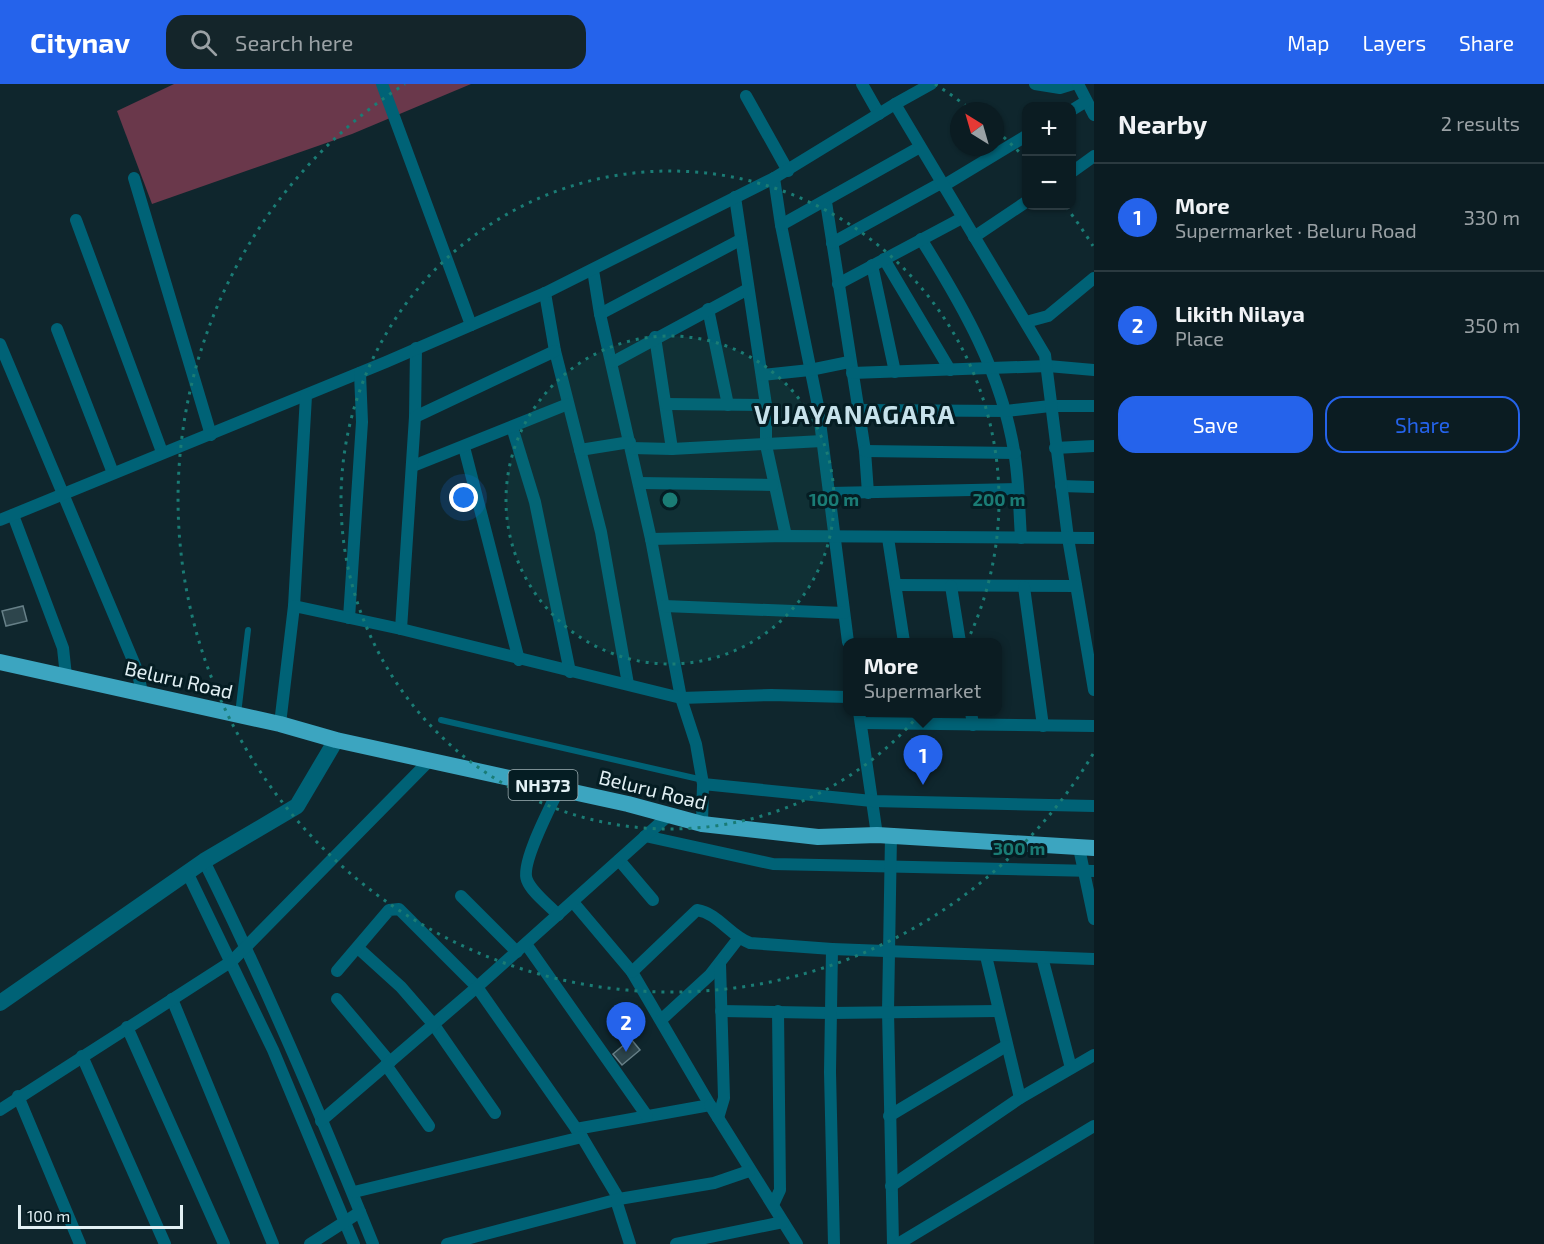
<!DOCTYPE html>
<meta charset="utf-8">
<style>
:root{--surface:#0b1c22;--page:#14252a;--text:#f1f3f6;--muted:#9aa1a5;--line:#2b3a40;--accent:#2563eb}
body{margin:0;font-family:"Exo 2",sans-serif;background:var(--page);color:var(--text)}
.controls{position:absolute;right:18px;top:18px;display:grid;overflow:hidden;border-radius:12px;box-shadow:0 2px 4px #0004}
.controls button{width:54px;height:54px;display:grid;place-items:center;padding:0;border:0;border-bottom:2px solid var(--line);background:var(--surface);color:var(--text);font:30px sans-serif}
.compass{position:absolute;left:950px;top:18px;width:54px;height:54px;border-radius:50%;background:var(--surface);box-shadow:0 2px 4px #0004;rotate:323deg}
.scale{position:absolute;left:18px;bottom:15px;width:165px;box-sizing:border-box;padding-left:6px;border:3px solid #e2f0f4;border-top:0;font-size:16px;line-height:21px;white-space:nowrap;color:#e2f0f4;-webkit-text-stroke:4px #051d23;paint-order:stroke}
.you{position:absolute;left:464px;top:414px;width:21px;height:21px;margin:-15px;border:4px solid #fff;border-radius:50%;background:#1a73e8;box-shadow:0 0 0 9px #1a73e833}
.badge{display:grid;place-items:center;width:39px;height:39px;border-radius:50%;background:var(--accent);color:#fff;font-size:20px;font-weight:700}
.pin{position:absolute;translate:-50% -50px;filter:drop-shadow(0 2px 3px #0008)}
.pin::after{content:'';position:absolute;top:32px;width:21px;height:18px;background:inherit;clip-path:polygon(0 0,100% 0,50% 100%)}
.popup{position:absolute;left:843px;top:554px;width:159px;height:78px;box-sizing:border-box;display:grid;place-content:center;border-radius:12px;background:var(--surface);filter:drop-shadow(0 2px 4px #0005);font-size:20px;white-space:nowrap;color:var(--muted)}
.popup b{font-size:22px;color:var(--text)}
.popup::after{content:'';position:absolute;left:50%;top:100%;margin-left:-12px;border:12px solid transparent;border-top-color:var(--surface)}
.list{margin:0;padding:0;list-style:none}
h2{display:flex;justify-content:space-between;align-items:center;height:78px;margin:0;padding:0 24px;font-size:26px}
h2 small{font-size:20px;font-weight:400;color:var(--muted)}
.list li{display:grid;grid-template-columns:39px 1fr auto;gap:18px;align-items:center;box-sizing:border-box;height:108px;padding:0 24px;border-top:2px solid var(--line)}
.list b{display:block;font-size:22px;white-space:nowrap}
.list p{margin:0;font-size:20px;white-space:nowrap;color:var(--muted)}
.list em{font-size:20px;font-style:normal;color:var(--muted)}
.actions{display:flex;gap:12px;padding:18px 24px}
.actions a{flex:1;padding:14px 0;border:2px solid var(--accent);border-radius:18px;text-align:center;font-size:21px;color:var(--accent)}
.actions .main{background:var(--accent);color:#fff}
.icon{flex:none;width:33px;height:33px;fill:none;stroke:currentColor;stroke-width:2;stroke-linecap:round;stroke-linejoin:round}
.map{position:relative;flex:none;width:1094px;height:1160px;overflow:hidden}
header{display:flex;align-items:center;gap:36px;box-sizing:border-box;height:84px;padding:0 30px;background:var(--accent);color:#fff}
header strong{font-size:28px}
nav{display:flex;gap:33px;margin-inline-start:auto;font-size:21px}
.search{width:420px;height:54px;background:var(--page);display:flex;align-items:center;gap:15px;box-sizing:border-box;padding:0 21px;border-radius:18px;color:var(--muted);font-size:22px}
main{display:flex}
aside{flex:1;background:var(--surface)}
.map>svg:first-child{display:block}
.green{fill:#6a384b}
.building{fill:#2d454c;stroke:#678088;stroke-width:1.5}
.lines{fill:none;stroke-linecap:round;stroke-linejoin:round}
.service{stroke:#006276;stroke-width:6}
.minor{stroke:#006276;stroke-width:12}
.tertiary{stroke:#006276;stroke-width:16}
.trunk{stroke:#3ca5c0;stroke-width:16}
.ring{fill:none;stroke:#1a7c75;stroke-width:3;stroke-dasharray:3 6}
.labels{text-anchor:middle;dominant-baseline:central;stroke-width:6;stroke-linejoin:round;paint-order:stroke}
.shield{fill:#051d23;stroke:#a0b1b5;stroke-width:1.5}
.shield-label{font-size:18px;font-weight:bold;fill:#e2f0f4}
.street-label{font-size:20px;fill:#e2f0f4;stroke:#051d23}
.district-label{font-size:26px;font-weight:bold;letter-spacing:1.5px;fill:#c7e2eb;stroke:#051d23}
.centre{fill:#1a7c75;stroke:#051d23;stroke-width:3}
.ring-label{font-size:18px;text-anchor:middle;font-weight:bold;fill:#1a7c75;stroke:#051d23;stroke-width:6;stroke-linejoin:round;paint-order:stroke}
</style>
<header>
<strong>Citynav</strong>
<div class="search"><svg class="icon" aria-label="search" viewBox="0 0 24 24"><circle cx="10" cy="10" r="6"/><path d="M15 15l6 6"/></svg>Search here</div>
<nav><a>Map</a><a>Layers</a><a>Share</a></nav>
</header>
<main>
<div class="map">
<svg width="1094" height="1160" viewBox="0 0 1094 1160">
<rect width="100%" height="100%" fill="#0f262d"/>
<polygon class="green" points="174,0 471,0 352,50 152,120 117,27"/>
<g class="building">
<polygon points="23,522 27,537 6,542 2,527"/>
<polygon points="631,955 640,966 622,981 613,970"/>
</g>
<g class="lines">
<g class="service">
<polyline points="238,630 248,546"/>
<polyline points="441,636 703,696"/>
</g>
<g class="minor">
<polyline points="382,0 471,241"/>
<polyline points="862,0 879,30"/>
<polyline points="1035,0 1060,4 1073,0"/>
<polyline points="1078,0 1094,31"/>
<polyline points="746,12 788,87"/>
<polyline points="895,20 931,0"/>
<polyline points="1072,26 1085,18"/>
<polyline points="1072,88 1094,72"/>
<polyline points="134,94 211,351"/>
<polyline points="774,94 781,141 818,322 848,558"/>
<polyline points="943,102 1026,52"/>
<polyline points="735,113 766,321 766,361 786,452"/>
<polyline points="826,118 865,367 868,409"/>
<polyline points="76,136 162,368"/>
<polyline points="781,141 920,63"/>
<polyline points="974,153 1026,118"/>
<path d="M921,155C963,222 1001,288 1014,367C1019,395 1019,425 1021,454"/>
<polyline points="832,159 941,99"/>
<polyline points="884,175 950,286"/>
<polyline points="872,181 895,288"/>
<polyline points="593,186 600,230 651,455 681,614 696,660 703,700 702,740"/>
<polyline points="838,200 962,134"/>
<polyline points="545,209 555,267 601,448 628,600"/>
<polyline points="708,225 728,321"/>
<polyline points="600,230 740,156"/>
<polyline points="1026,238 1048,232 1094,194"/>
<polyline points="57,245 113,389"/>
<polyline points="655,253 672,365"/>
<polyline points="0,260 137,586 142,608"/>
<polyline points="613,278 748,205"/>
<polyline points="852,289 1048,282 1094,286"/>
<polyline points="762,291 810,286 849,278"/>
<polyline points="666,320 766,321"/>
<polyline points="858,326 1006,327 1050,322 1094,322"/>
<polyline points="415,333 416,264"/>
<polyline points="512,343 535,418 570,588"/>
<polyline points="464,363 519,576"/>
<polyline points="631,364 672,365 822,357"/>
<polyline points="1055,364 1094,362"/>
<polyline points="580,366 630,358"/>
<polyline points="865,367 1015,369"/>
<polyline points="413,382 568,320"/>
<polyline points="639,399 773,401"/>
<polyline points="1061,402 1094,403"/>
<polyline points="830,409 1018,405"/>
<polyline points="13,431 63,564 66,592"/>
<polyline points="0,436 386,278 545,209 774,94 895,20 1045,271 1068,454 1094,606"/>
<polyline points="888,454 904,558"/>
<polyline points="651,455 786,452 1094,454"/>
<polyline points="896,501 1076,502"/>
<polyline points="951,502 960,558"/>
<polyline points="1024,503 1043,642"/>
<polyline points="294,522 306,312"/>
<polyline points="664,522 844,529"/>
<polyline points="349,534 362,338 360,289"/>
<polyline points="401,545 415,333 555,267"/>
<polyline points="859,628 877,751"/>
<polyline points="971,628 973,641"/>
<polyline points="861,639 1094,642"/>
<polyline points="280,640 294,522 401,545 681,614 771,611 848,613"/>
<polyline points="703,700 872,717 1094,722"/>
<polyline points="645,752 773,780 1094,787"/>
<polyline points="891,752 888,927 893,1160"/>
<polyline points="1079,764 1094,835"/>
<polyline points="619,776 653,816"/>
<path d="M204,777C266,902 321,1031 373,1160"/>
<polyline points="188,790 273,966 354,1160"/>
<polyline points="461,812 517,868"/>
<polyline points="573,818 632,888 710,1021 576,1045"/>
<path d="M558,831C549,821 532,809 527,796C520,780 551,722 559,705"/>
<polyline points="526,860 647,1032"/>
<polyline points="358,864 401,903 434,941 495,1029"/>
<polyline points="986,872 1020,1014"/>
<polyline points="1042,873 1071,984"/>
<polyline points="337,887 389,826 399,825 477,903 582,1053 619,1115"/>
<path d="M632,888L697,826C718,829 730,852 750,859L832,865"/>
<polyline points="172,915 273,1160"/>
<polyline points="337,915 390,978"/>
<polyline points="721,927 830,929 998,927"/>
<polyline points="661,936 710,891 738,855"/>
<polyline points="127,943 224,1160"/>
<polyline points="82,972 165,1160"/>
<polyline points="386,981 429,1042"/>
<polyline points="18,1012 80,1160"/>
<polyline points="710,1021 797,1160"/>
<polyline points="0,1026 232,877 429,677"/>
<polyline points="889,1032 1006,962"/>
<polyline points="718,1034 724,1014 720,880"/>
<polyline points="321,1037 477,903 669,731"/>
<polyline points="891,1102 1020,1014 1094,971"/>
<polyline points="354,1108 582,1053"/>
<polyline points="616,1116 630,1160"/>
<polyline points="773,1121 780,1106 778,927"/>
<polyline points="310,1160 360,1128"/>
<polyline points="447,1160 619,1115 714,1099 749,1087"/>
<polyline points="676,1160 783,1138"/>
<polyline points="834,1160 830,988 832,865 1094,875"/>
<polyline points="898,1160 1094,1042"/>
</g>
<polyline class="tertiary" points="0,919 204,777 297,722 336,656"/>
<polyline class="trunk" points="0,578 280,640 336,656 628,720 702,740 818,753 877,751 1094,764"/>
</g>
<circle cx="670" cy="416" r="164" fill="#1a7c75" fill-opacity=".12"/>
<g class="ring">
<circle cx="670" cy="416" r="164"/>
<circle cx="670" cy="416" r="329"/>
<path d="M1093 670A493 493 0 1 1 405 0M935 0A493 493 0 0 1 970 25M997 47A493 493 0 0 1 1025 74M1066 123A493 493 0 0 1 1093 162"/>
</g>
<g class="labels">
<rect class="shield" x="508.5" y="686" width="69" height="30" rx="4.5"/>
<g class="shield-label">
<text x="543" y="701">NH373</text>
</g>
<g class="street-label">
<text transform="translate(179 595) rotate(13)">Beluru Road</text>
<text transform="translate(653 705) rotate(14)">Beluru Road</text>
</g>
<g class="district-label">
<text x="855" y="329">VIJAYANAGARA</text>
</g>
</g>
<circle cx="670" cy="416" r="9" class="centre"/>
<g class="ring-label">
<text x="834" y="422">100 m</text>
<text x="999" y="422">200 m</text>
<text x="1019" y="771">300 m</text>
</g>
</svg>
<div class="controls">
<button>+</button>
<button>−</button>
</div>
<svg class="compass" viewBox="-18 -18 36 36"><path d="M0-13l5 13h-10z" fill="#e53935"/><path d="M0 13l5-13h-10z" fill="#9aa1a5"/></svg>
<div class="scale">100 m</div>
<div class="you"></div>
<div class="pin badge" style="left:923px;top:701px">1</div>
<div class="popup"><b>More</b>Supermarket</div>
<div class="pin badge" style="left:626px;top:968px">2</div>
</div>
<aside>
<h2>Nearby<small>2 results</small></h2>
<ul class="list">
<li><span class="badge">1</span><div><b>More</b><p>Supermarket · Beluru Road</p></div><em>330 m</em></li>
<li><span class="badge">2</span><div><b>Likith Nilaya</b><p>Place</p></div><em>350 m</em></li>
</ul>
<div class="actions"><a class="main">Save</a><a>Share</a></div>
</aside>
</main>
